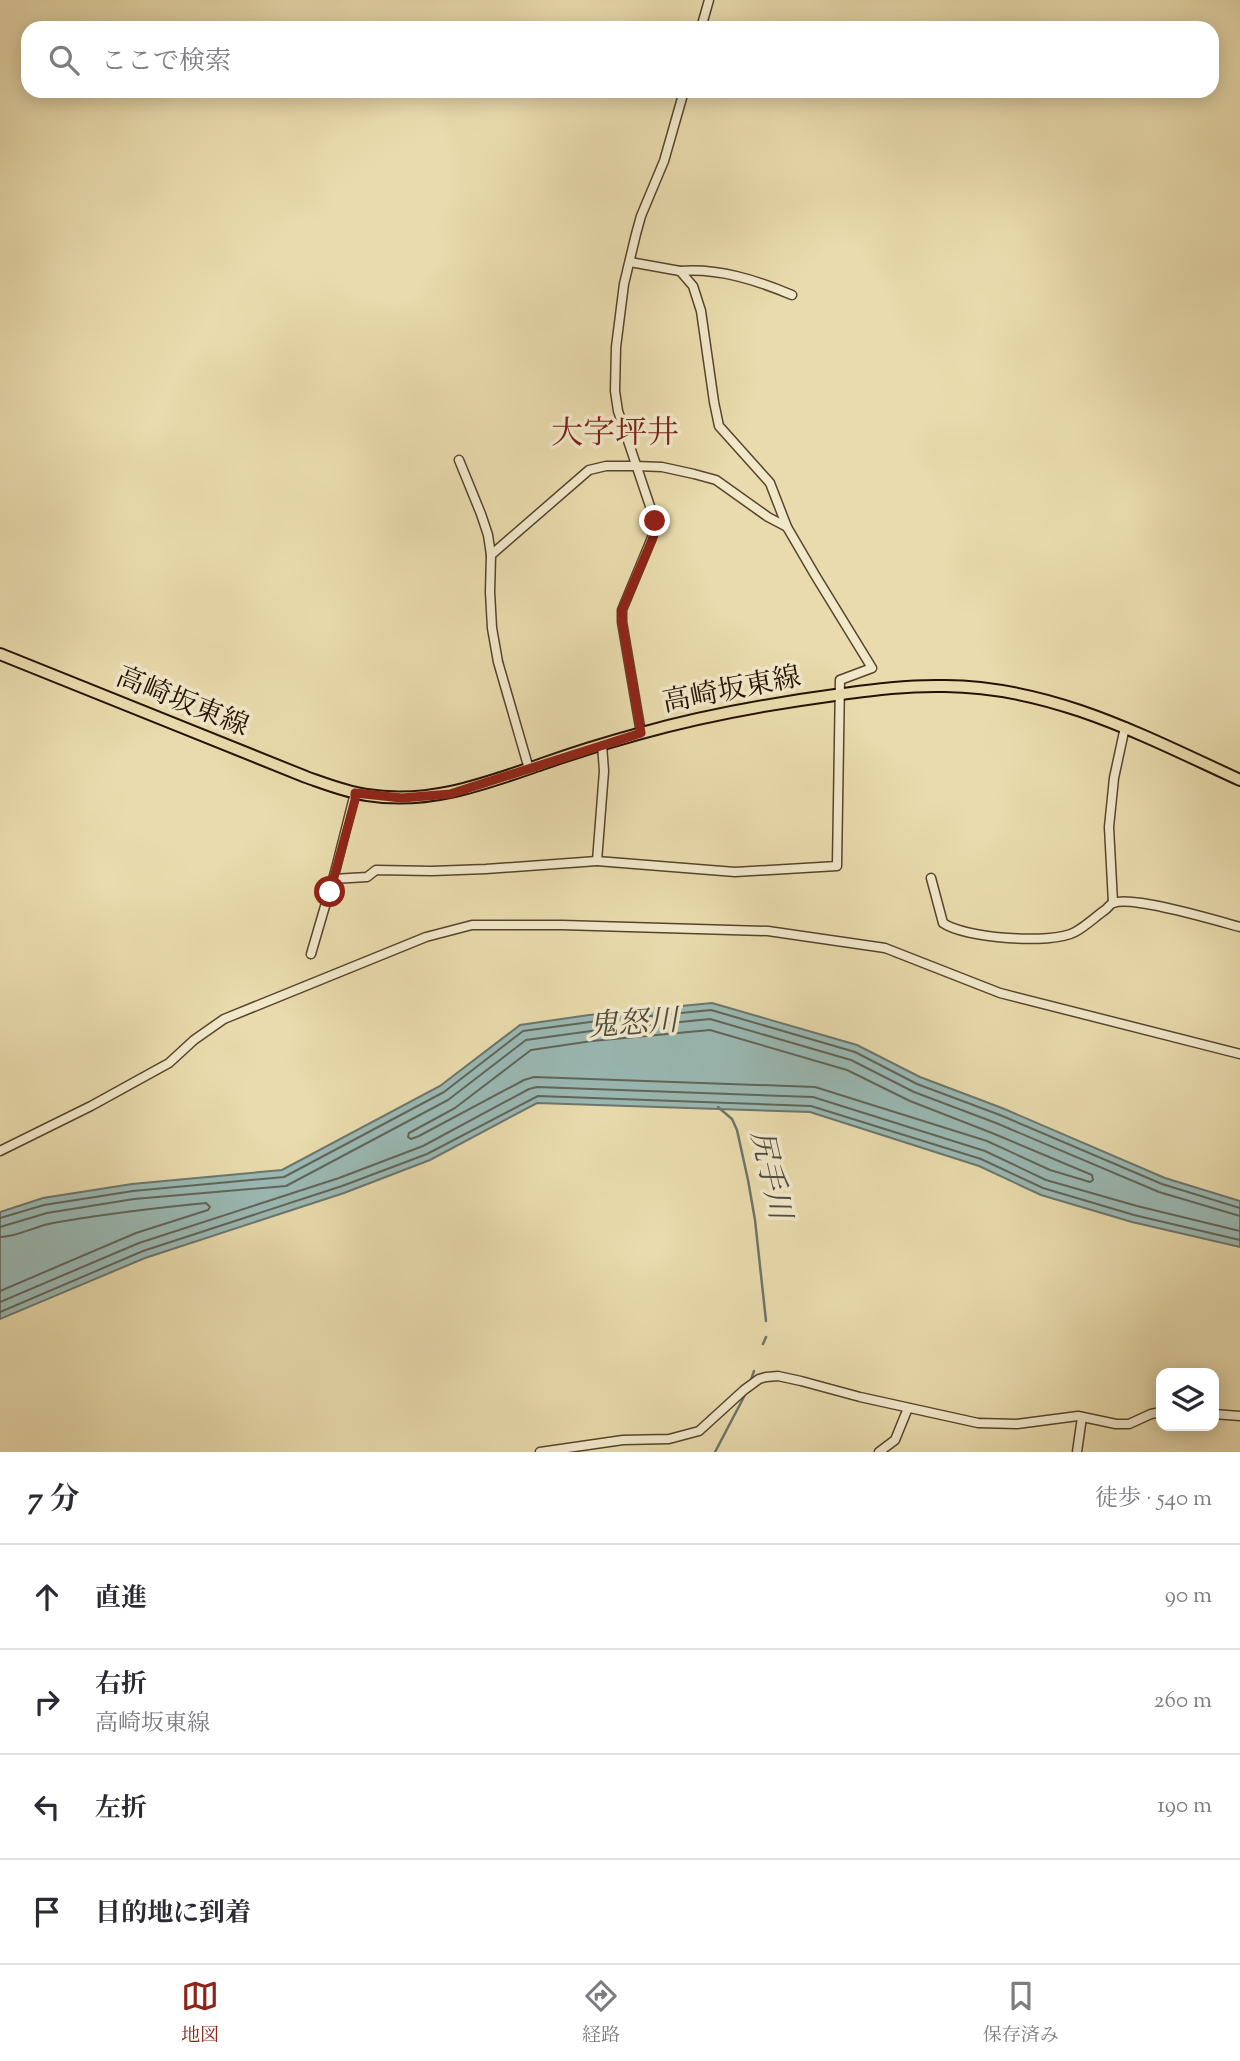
<!DOCTYPE html>
<html lang="ja">
<meta charset="utf-8">
<style>
:root{--surface:#fff;--page:#f7f7f7;--text:#2b2b33;--muted:#7c7c81;--line:#e1e1e2;--accent:#8f2418}
body{margin:0;font-family:"Sorts Mill Goudy","Noto Serif JP",serif;background:var(--page);color:var(--text)}
.controls{position:absolute;right:21px;bottom:21px;display:grid;overflow:hidden;border-radius:14px;box-shadow:0 4px 18px #0003}
.controls button{width:63px;height:63px;display:grid;place-items:center;padding:0;border:0;border-bottom:2px solid var(--line);background:var(--surface);color:var(--text);font:35px sans-serif}
.stop{position:absolute;width:21px;height:21px;margin:-16px;border:5px solid #8f2418;border-radius:50%;background:#fff}
.stop.end{background:#8f2418;border-color:#fff;box-shadow:0 2px 7px #0008}
.list{margin:0;padding:0;list-style:none}
h2{display:flex;justify-content:space-between;align-items:center;height:91px;margin:0;padding:0 28px;font-size:30px}
h2 small{font-size:23px;font-weight:400;color:var(--muted)}
.list li{display:grid;grid-template-columns:46px 1fr auto;gap:21px;align-items:center;box-sizing:border-box;height:105px;padding:0 28px;border-top:2px solid var(--line)}
.list b{display:block;font-size:26px;white-space:nowrap}
.list p{margin:0;font-size:23px;white-space:nowrap;color:var(--muted)}
.list em{font-size:23px;font-style:normal;color:var(--muted)}
.icon{flex:none;width:38px;height:38px;fill:none;stroke:currentColor;stroke-width:2;stroke-linecap:round;stroke-linejoin:round}
.map{position:relative;flex:none;width:1240px;height:1452px;overflow:hidden}
.search{position:absolute;background:var(--surface);box-shadow:0 4px 18px #0003;left:21px;right:21px;top:21px;height:77px;display:flex;align-items:center;gap:18px;box-sizing:border-box;padding:0 24px;border-radius:21px;color:var(--muted);font-size:26px}
.sheet{height:511px;background:var(--surface)}
nav{display:flex;justify-content:space-around;align-items:center;box-sizing:border-box;height:98px;border-top:2px solid var(--line);background:var(--surface);font-size:19px;color:var(--muted)}
nav a{display:grid;justify-items:center;gap:4px}
nav .on{color:var(--accent)}
.map>svg:first-child{display:block}
.water{fill:#9ab9b4;stroke:#6c766c;stroke-width:2}
.lines{fill:none;stroke-linecap:round;stroke-linejoin:round}
.shore{stroke:#60655a;stroke-width:2}
.stream{stroke:#6c766c;stroke-width:2.5}
.minor-casing{stroke:#57442b;stroke-width:11}
.major-casing{stroke:#261100;stroke-width:14}
.minor{stroke:#f1e8ca;stroke-width:8}
.major{stroke:#e9dbad;stroke-width:10}
.route{stroke:#8f2418;stroke-width:9}
.labels{text-anchor:middle;dominant-baseline:central;stroke-width:7;stroke-linejoin:round;paint-order:stroke}
.street-label{font-size:28px;fill:#261100;stroke:#f1e8ca}
.water-label{font-size:30px;font-style:italic;fill:#4f4c3f;stroke:#f1e8ca}
.quarter-label{font-size:32px;fill:#7a1f14;stroke:#f1e8ca}
</style>
<div class="map">
<svg width="1240" height="1452" viewBox="0 0 1240 1452">
<rect width="100%" height="100%" fill="#e9dbad"/>
<filter id="stains"><feTurbulence type="fractalNoise" baseFrequency=".00286" numOctaves="4"/><feColorMatrix values="0 0 0 0 .2 0 0 0 0 .09 0 0 0 0 .02 0 0 0 .5 -.17"/></filter>
<radialGradient id="worn" r=".72"><stop offset=".6" stop-color="#630" stop-opacity="0"/><stop offset="1" stop-color="#630" stop-opacity=".3"/></radialGradient>
<polygon class="water" points="712,1003 857,1045 920,1077 1002,1108 1165,1178 1240,1201 1240,1247 1132,1222 1041,1195 979,1166 810,1112 537,1103 430,1160 344,1193 145,1258 0,1319 0,1212 43,1198 132,1184 282,1170 440,1086 520,1025 589,1015"/>
<g class="lines">
<g class="shore">
<polygon points="710,1030 847,1070 910,1101 992,1133 1092,1175 1093,1180 1090,1182 1050,1170 987,1141 815,1087 534,1077 524,1080 419,1136 411,1139 408,1137 409,1133 455,1108 531,1050 592,1041"/>
<polyline points="0,1218 44,1205 133,1191 284,1177 444,1092 523,1031 590,1022 711,1010 855,1052 917,1084 1000,1115 1162,1184 1240,1208"/>
<polyline points="0,1227 47,1213 134,1199 286,1186 448,1100 526,1040 591,1031 710,1019 851,1060 914,1092 996,1123 1159,1192 1240,1216"/>
<path d="M0,1237C18,1237 35,1226 53,1223C104,1214 155,1208 206,1203L210,1207L208,1210L136,1233L0,1291"/>
<polyline points="0,1302 139,1243 339,1178 423,1146 529,1089 537,1087 813,1097 985,1151 1046,1180 1137,1206 1240,1231"/>
<polyline points="0,1312 143,1251 342,1186 427,1154 538,1096 811,1106 981,1159 1043,1188 1134,1215 1240,1240"/>
</g>
<g class="stream">
<polyline points="718,1107 732,1119 737,1130 748,1180 755,1220 766,1321"/>
<polyline points="763,1344 766,1337"/>
<polyline points="751,1380 754,1371"/>
<polyline points="715,1452 746,1393"/>
</g>
<g class="minor-casing">
<g id="minor">
<polyline points="701,28 709,0"/>
<polyline points="630,262 680,271 693,286 701,311 714,402 719,426 770,483 787,527"/>
<path d="M680,271C719,268 756,280 792,295"/>
<polyline points="459,460 481,514 488,535 491,555 490,592 492,628 498,662 529,769"/>
<polyline points="491,555 589,470 606,466 636,466 662,467 694,474 716,480 768,517 787,527 815,575 872,668 840,680 837,866 735,872 597,861 604,771 602,745"/>
<polyline points="641,733 622,622 622,610 651,540 655,530 655,521 618,411 615,391 616,347 624,284 636,234 641,216 664,161 684,91"/>
<path d="M931,878L943,923C964,938 1051,945 1075,932C1086,926 1095,917 1105,910C1108,908 1110,904 1113,903C1132,895 1218,921 1240,927"/>
<polyline points="333,879 367,877 376,870 432,871 486,869 597,861"/>
<polyline points="1113,903 1109,827 1114,778 1125,727"/>
<polyline points="311,954 335,872 355,793"/>
<polyline points="0,1151 91,1106 169,1063 194,1040 224,1019 426,937 472,925 562,925 768,931 885,948 1000,993 1240,1054"/>
<polyline points="1214,1414 1240,1416"/>
<polyline points="540,1452 623,1440 669,1439 699,1431 744,1390 759,1379 766,1377 778,1376 801,1381 860,1397 978,1423 1017,1424 1078,1416 1116,1424 1129,1424 1151,1414 1161,1412"/>
<polyline points="879,1452 895,1440 908,1408"/>
<polyline points="1077,1452 1082,1417"/>
</g>
</g>
<g class="major-casing">
<path id="major" d="M0,654L306,777C326,784 346,792 367,795C429,805 484,784 542,764C573,753 605,743 638,734C702,716 768,704 835,695C872,690 908,685 945,686C1053,687 1144,736 1240,780"/>
</g>
<use href="#minor" class="minor"/>
<use href="#major" class="major"/>
</g>
<g class="lines">
<polyline class="route" points="330,892 355,800 355,793 402,798 450,794 641,733 622,622 622,610 652,540 655,530 655,521"/>
</g>
<g class="labels">
<g class="street-label">
<text transform="translate(732 691) rotate(-11)">高崎坂東線</text>
<text transform="translate(182 703) rotate(22)">高崎坂東線</text>
</g>
<g class="water-label">
<text transform="translate(633 1025) rotate(-4)">鬼怒川</text>
<text transform="translate(769 1175) rotate(77)">尻手川</text>
</g>
<g class="quarter-label">
<text x="615" y="435">大字坪井</text>
</g>
</g>
<rect width="100%" height="100%" filter="url(#stains)"/>
<rect width="100%" height="100%" fill="url(#worn)"/>
</svg>
<div class="controls">
<button><svg class="icon" aria-label="layers" viewBox="0 0 24 24"><path d="M12 4l9 5-9 5-9-5zM3 14l9 5 9-5"/></svg></button>
</div>
<div class="stop" style="left:330px;top:892px"></div>
<div class="stop end" style="left:655px;top:521px"></div>
<div class="search"><svg class="icon" aria-label="search" viewBox="0 0 24 24"><circle cx="10" cy="10" r="6"/><path d="M15 15l6 6"/></svg>ここで検索</div>
</div>
<section class="sheet">
<h2>7 分<small>徒歩 · 540 m</small></h2>
<ul class="list">
<li><svg class="icon" aria-label="ahead" viewBox="0 0 24 24"><path d="M12 20V5M6 11l6-6 6 6"/></svg><div><b>直進</b></div><em>90 m</em></li>
<li><svg class="icon" aria-label="right" viewBox="0 0 24 24"><path d="M7 20v-9h11M14 6l5 5-5 5"/></svg><div><b>右折</b><p>高崎坂東線</p></div><em>260 m</em></li>
<li><svg class="icon" aria-label="left" viewBox="0 0 24 24"><path d="M17 20v-9H6M10 6l-5 5 5 5"/></svg><div><b>左折</b></div><em>190 m</em></li>
<li><svg class="icon" aria-label="arrive" viewBox="0 0 24 24"><path d="M6 21V4h12l-3 4 3 4H6"/></svg><div><b>目的地に到着</b></div></li>
</ul>
</section>
<nav>
<a class="on"><svg class="icon" aria-label="map" viewBox="0 0 24 24"><path d="M3 6l6-2 6 2 6-2v14l-6 2-6-2-6 2zM9 4v14M15 6v14"/></svg>地図</a>
<a><svg class="icon" aria-label="directions" viewBox="0 0 24 24"><path d="M12 3l9 9-9 9-9-9zM9 14v-3h6M13 9l2 2-2 2"/></svg>経路</a>
<a><svg class="icon" aria-label="saved" viewBox="0 0 24 24"><path d="M7 4h10v16l-5-4-5 4z"/></svg>保存済み</a>
</nav>
